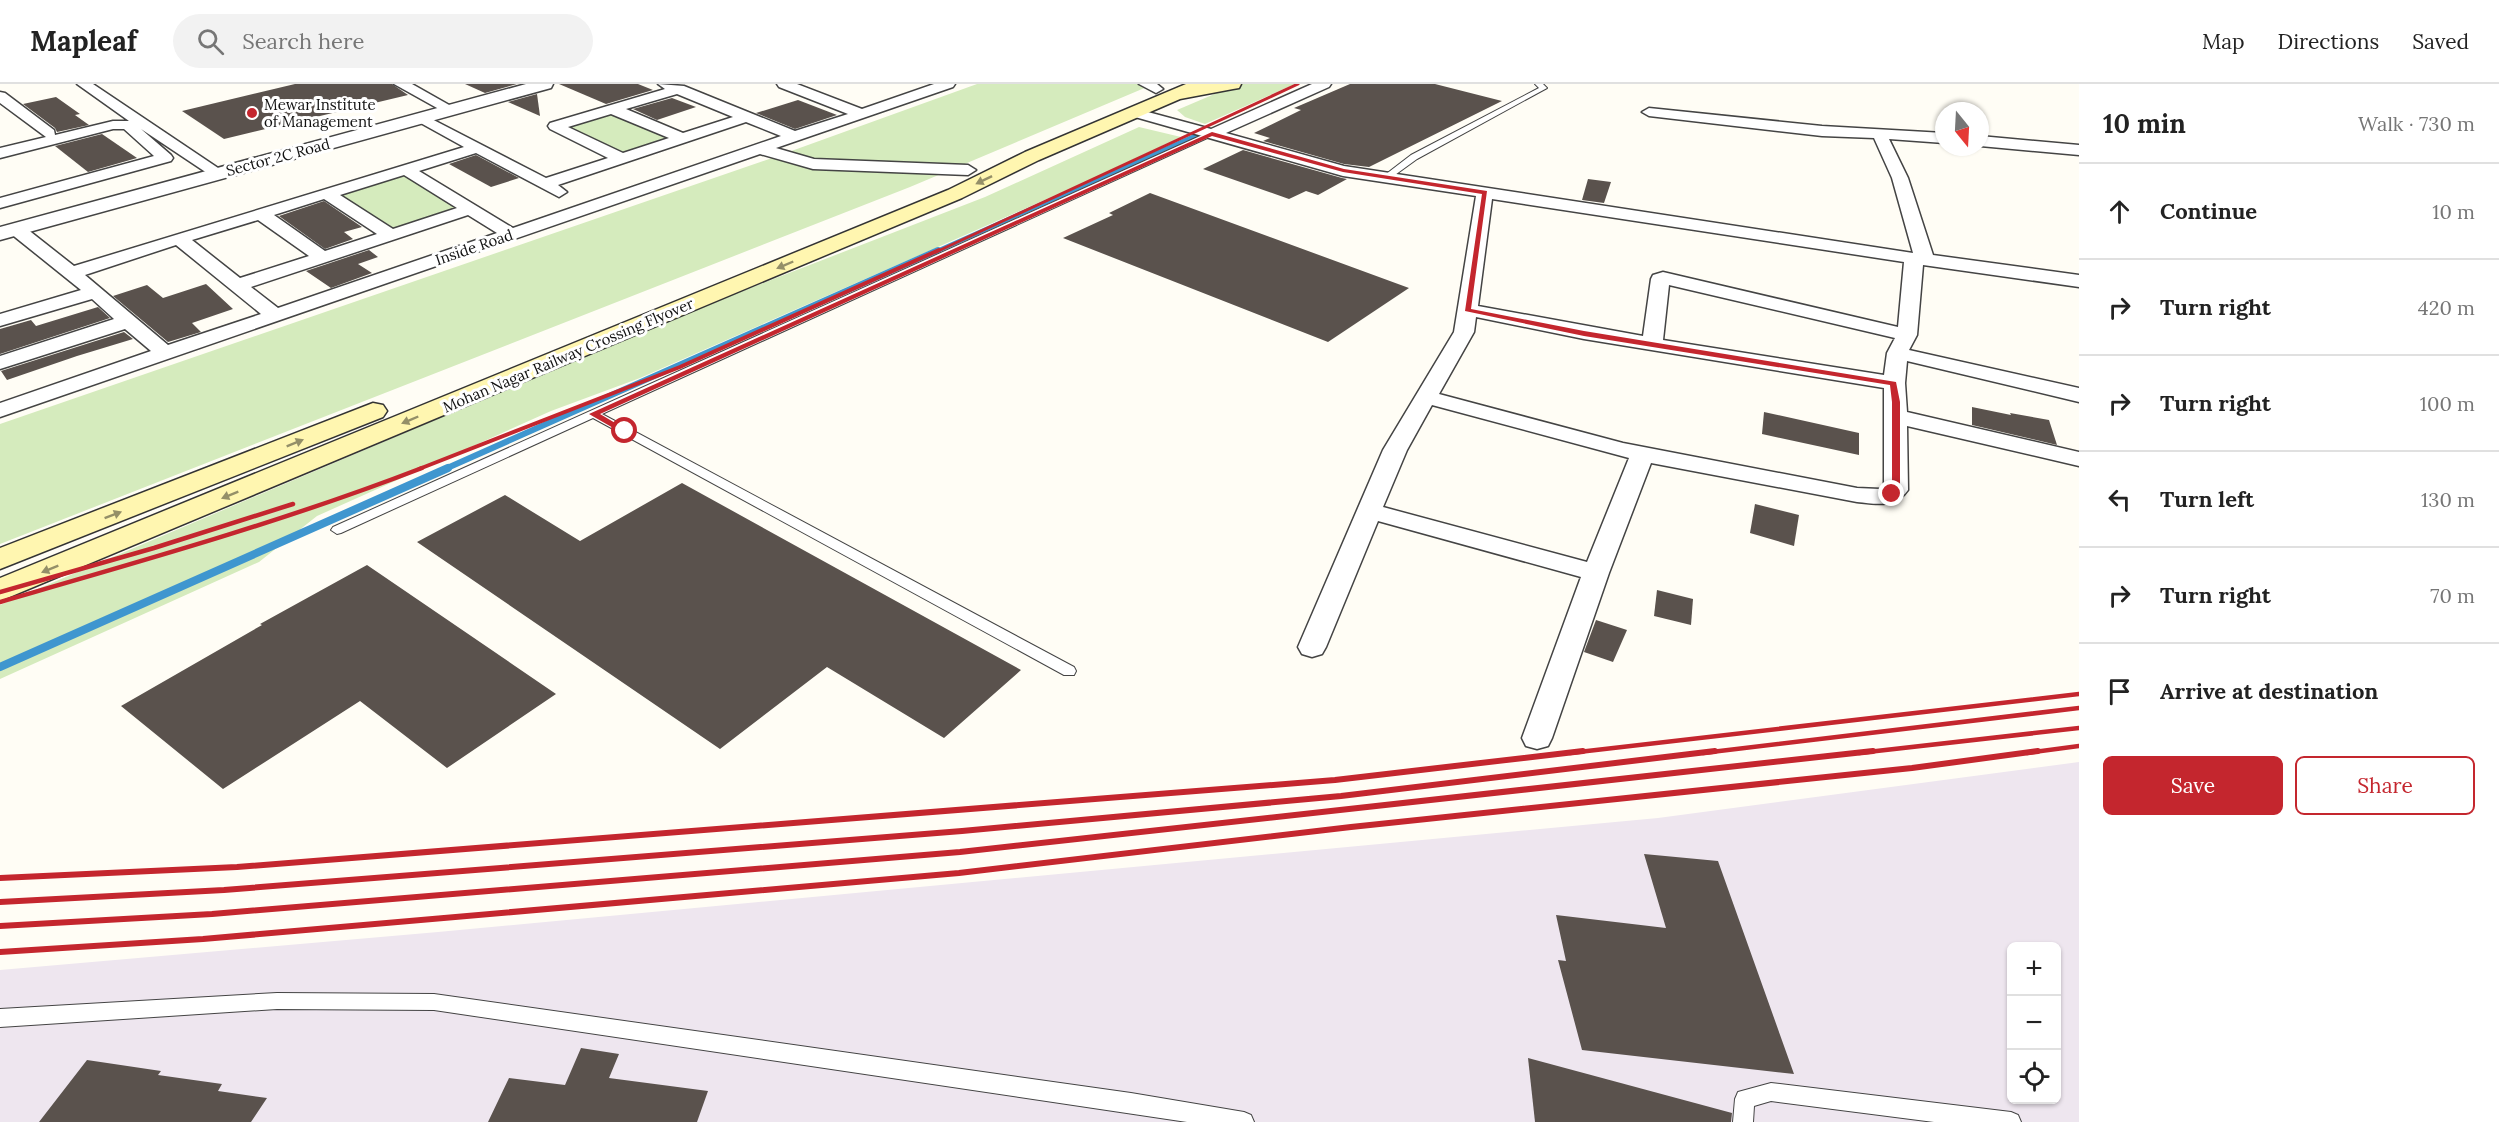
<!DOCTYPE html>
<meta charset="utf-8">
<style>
:root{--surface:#fff;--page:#f2f2f2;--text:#222;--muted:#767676;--line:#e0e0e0;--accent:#c4262e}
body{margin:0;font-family:Lora,serif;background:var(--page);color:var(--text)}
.controls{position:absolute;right:18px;bottom:18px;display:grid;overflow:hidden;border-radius:9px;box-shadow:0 2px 4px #0004}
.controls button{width:54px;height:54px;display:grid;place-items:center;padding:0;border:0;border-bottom:2px solid var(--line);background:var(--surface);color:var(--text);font:30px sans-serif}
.compass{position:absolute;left:1935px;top:18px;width:54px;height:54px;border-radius:50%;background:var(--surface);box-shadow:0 2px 4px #0004;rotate:162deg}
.stop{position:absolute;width:18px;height:18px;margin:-14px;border:4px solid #c4262e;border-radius:50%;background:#fff}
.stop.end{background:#c4262e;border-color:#fff;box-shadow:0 2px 6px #0008}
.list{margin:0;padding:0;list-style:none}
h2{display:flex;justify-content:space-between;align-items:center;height:78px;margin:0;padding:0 24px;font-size:26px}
h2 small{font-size:20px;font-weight:400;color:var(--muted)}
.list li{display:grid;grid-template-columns:39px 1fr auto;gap:18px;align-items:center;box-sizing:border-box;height:96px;padding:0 24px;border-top:2px solid var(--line)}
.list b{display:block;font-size:22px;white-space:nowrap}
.list em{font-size:20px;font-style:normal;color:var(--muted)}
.actions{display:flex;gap:12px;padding:18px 24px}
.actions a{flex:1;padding:14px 0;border:2px solid var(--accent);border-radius:9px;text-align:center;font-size:21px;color:var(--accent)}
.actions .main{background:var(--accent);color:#fff}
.icon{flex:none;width:33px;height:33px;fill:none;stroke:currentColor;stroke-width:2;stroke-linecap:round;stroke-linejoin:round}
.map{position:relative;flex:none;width:2079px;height:1038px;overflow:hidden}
header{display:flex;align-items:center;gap:36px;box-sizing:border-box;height:84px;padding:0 30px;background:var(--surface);border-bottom:2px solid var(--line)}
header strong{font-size:28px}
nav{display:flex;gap:33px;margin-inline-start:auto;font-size:21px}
.search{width:420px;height:54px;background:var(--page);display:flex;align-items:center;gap:15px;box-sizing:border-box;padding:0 21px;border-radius:33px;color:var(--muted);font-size:22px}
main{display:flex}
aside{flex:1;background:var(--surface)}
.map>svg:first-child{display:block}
.industrial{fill:#eee6ef;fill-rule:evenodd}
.green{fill:#d5ebbd}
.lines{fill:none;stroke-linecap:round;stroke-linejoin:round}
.stream-far2{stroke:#3f96cf;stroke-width:4.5}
.stream-far1{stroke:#3f96cf;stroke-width:6}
.stream{stroke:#3f96cf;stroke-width:8}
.building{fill:#5a524d}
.service-casing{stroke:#444;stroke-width:2}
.minor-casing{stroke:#444;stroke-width:3}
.tertiary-casing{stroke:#444;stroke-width:3}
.secondary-casing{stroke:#333;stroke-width:3}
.service{fill:#fff;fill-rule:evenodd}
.minor{fill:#fff;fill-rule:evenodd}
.tertiary{fill:#fff;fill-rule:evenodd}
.secondary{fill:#fff6b0;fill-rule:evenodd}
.rail-far3{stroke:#c4262e;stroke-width:3}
.rail-far2{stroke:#c4262e;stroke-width:4}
.rail-far1{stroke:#c4262e;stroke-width:4.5}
.rail{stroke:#c4262e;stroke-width:6}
.oneway{fill:#948f68}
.route{fill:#c4262e}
.poi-dot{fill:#c4262e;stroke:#fff;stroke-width:2}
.labels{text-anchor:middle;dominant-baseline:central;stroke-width:6;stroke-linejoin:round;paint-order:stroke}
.far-poi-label{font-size:15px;fill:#111;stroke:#fff;text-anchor:start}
.far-street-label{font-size:15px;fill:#111;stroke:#fff}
</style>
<header>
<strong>Mapleaf</strong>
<div class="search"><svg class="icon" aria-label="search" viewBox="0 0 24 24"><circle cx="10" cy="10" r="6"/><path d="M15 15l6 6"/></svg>Search here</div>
<nav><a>Map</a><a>Directions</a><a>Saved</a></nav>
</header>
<main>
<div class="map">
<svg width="2079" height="1038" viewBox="0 0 2079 1038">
<rect width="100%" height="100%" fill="#fffdf5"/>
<path class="industrial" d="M2079,678V1038H0V886L438,848L1658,734ZM2012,862H2056V1016H2012Z"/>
<g class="green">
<polygon points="977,0 1154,0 910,103 0,460 0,340 772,74"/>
<polygon points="1238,0 1295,0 1205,40 1185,33 1177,26"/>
<polygon points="611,27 673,55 623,71 562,42"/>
<polygon points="1139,43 1181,53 1072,104 640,294 551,327 317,432 259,478 0,595 0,521 686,229 985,113"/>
<polygon points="403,91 459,125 392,146 338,110"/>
</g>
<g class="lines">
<polyline class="stream-far2" points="935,168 1206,47"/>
<polyline class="stream-far1" points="445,385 938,166"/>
<polyline class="stream" points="0,583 448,384"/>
</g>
<g class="building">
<polygon points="295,0 392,0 408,11 224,55 182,27"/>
<polygon points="465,0 517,0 485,9"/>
<polygon points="559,0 638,0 653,6 606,20"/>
<polygon points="1350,0 1435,0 1502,17 1369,83 1344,80 1263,57 1270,54 1254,49 1301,26 1294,24"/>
<polygon points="537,10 540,32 508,18"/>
<polygon points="56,13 80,30 75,31 89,41 57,48 55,44 23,20"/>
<polygon points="672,14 696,23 657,36 633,25"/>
<polygon points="798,16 837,31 795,45 756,29"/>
<polygon points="102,50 137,74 88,88 55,62"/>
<polygon points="1243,66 1342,94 1347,95 1318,111 1306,107 1289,115 1203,85"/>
<polygon points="476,71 519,94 491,103 449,80"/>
<polygon points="1588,95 1611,98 1604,119 1582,116"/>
<polygon points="1150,109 1409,204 1328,258 1063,154 1113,131 1109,129"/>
<polygon points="324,117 362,143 344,148 353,155 325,165 279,132"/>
<polygon points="369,166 378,173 358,180 372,189 331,204 306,187"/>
<polygon points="206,200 233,225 192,239 201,248 168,258 113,212 147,201 163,214"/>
<polygon points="98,223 110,234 0,270 0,245 31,236 36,242"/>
<polygon points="124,248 133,255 77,272 7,296 1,287"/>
<polygon points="1972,323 2011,331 2010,329 2049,336 2057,361 1972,341"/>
<polygon points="1764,328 1859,349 1859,371 1762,350"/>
<polygon points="682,399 1021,586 944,654 827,583 720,665 417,458 505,411 580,457"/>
<polygon points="1755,420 1799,431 1794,462 1750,449"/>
<polygon points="367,481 556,610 447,684 360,617 223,705 121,622 262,541 260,540"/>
<polygon points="1657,506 1693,515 1691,541 1654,532"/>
<polygon points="1596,536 1627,546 1613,578 1584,568"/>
<polygon points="1644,770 1718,777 1794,990 1582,966 1558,876 1566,877 1556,831 1666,844"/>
<polygon points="581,964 619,970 609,994 708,1007 697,1038 488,1038 509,994 565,1001"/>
<polygon points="1528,974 1732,1029 1731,1038 1535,1038"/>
<polygon points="87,976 161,987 158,991 222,1000 218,1007 267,1014 251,1038 39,1038"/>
</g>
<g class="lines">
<g class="service-casing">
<g id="service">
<polygon points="1535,0 1543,0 1547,4 1417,75 1388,96 1381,94 1411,71 1539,4"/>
<polygon points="1209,48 1216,50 602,330 1074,583 1076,587 1074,591 1064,591 593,334 341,449 337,450 331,446 333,443"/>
<polygon points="277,909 434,910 1131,1009 1244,1028 1251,1031 1254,1038 1187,1038 434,926 277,925 0,943 0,925"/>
<polygon points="1771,999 2011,1028 2018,1031 2021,1038 1934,1038 1771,1017 1754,1022 1753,1038 1733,1038 1735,1015 1738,1008"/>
</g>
</g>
<g class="minor-casing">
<g id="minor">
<polygon points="77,0 93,0 227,90 225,93 213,93 141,45 171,71 173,74 171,77 0,124 0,114 154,72 124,45 113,45 0,74 0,64 46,53 0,19 0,8 5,9 54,46 55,51 113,37 129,37"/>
<polygon points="394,0 412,0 458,26 456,29 446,29"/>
<path d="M658,0L684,2L795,47L848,30L779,3L777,0H797L862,25L934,0H955L953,3L776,64L814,75L968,81L976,86L968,91L813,85L760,70L0,333V319L151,267L125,245L0,285V272L114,235L92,215L0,242V230L81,206L10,149L7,145L10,141H22L74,182L464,63L417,37L415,34L422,30L546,94L608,74L550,45L548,42L550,39L665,5ZM677,10L733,33L683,49L626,25ZM611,30L669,54L623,69L568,43ZM746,38L781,52L513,144L419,87L476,69L559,113L567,108L558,101ZM404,91L457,124L393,145L340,111ZM324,115L377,150L325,167L274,131ZM468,131L497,149L278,224L251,203ZM258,136L309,172L240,194L192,156ZM176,161L261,230L168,261L85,191Z"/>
<polygon points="1139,0 1157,0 1163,5 1156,9"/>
<path d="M1312,0H1331L1329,3L1226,49L1344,82L1913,169L1892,94L1874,54L1822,52L1649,32L1642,28L1649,24L1822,42L1944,49V59L1889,55L1908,94L1933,171L2079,191V203L1923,181L1917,251L1909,266L2079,304V318L1907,277L1905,299L1907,328L2079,368V382L1907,342L1908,406C1896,424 1876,420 1857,418L1651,379L1609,489L1552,654L1548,662L1537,665L1526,662L1522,654L1581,493L1378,437L1326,563L1322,570L1312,573L1302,570L1298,563L1383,366L1454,248L1476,112L1343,92L1128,31L1126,28L1133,24L1211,45ZM1492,115L1904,178L1898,243L1663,188L1653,191L1651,195L1643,252L1478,222ZM1669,201L1895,254L1887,269L1884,291L1663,256ZM1476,233L1584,255L1884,304V403L1880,405L1857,404L1623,359L1439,310L1474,248ZM1432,321L1629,374L1587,478L1383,423L1407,366Z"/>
<polygon points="1980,52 2079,61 2079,71 1980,62"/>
</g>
</g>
<g class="tertiary-casing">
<polygon id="tertiary" points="526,0 553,0 551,4 0,156 0,143"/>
</g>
<g class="secondary-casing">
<g id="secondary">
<polygon points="1186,0 1241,0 1239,4 1233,5 1180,15 1039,76 962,114 0,517 0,494 948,106 1025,68"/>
<polygon points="373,319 383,321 387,327 383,333 0,485 0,464"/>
</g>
</g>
<use href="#service" class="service"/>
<use href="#minor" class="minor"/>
<use href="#tertiary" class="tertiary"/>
<use href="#secondary" class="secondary"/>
<polyline class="rail-far3" points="936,168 1298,0"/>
<polyline class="rail-far2" points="419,385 680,283 939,166"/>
<g class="rail-far1">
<polyline points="0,508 154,464 293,420"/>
<path d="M0,518C142,477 285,437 422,384"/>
<polyline points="1570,669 2079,610"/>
<polyline points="1703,669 2079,624"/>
<polyline points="1859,669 2079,644"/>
<polyline points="2027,669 2079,662"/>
</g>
<g class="rail">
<polyline points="0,794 237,783 1335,696 1583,667"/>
<polyline points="0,818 224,806 962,747 1341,712 1715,667"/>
<polyline points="0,842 212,830 960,768 1873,667"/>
<polyline points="0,868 203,855 959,789 1351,743 1912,684 2038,667"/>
</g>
</g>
<defs><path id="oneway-solid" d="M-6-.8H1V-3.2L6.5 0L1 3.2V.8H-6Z" transform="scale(1.5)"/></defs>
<g class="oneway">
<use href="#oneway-solid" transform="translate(984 96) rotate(154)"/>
<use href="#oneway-solid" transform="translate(785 181) rotate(157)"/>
<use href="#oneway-solid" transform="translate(410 336) rotate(157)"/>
<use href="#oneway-solid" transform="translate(295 359) rotate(-22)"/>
<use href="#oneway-solid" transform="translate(230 411) rotate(158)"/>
<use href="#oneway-solid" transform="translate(113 431) rotate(-21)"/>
<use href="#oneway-solid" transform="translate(50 485) rotate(158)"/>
</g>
<polygon class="route" points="1212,48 1344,85 1487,107 1471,225 1584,247 1896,298 1900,318 1900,406 1895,412 1887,410 1892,405 1892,318 1890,301 1584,252 1465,227 1482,110 1343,88 1212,52 600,330 627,346 627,349 622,349 589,330"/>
<circle class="poi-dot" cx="252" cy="29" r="6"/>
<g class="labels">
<g class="far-poi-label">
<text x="264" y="20">Mewar Institute<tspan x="264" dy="17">of Management</tspan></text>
</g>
<g class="far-street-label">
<text transform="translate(278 73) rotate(-15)">Sector 2C Road</text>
<text transform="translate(474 163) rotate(-19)">Inside Road</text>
<text transform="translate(568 271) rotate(-23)">Mohan Nagar Railway Crossing Flyover</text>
</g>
</g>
</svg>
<div class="controls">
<button>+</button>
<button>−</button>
<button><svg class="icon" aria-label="locate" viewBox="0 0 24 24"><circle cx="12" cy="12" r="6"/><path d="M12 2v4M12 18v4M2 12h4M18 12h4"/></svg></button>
</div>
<svg class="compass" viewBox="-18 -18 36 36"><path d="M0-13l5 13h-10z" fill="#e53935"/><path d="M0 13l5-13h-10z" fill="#767676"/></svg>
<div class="stop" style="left:625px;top:347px"></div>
<div class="stop end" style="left:1892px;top:410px"></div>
</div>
<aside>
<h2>10 min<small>Walk · 730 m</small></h2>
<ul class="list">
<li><svg class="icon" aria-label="ahead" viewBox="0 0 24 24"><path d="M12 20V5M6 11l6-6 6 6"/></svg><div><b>Continue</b></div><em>10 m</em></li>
<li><svg class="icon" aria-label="right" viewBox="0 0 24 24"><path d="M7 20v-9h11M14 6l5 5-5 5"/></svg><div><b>Turn right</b></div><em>420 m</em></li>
<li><svg class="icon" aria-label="right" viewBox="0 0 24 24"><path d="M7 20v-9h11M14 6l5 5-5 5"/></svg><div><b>Turn right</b></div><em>100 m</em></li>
<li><svg class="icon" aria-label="left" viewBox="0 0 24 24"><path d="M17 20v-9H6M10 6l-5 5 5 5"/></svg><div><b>Turn left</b></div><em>130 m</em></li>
<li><svg class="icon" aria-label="right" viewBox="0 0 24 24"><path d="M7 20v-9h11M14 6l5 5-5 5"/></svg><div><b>Turn right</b></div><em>70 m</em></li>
<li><svg class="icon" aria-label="arrive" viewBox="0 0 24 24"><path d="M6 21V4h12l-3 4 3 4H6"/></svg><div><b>Arrive at destination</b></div></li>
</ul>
<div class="actions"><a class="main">Save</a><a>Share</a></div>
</aside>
</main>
